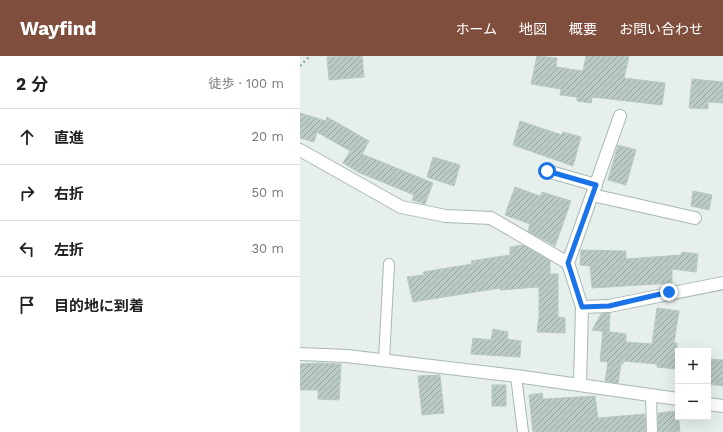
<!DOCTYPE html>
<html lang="ja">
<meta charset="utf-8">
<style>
:root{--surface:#fff;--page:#f6f6f6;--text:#222;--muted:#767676;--line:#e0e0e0;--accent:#804e3d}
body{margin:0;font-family:"Work Sans","Noto Sans JP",sans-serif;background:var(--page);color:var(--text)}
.controls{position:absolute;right:12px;bottom:12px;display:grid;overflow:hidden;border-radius:0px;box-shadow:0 4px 16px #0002}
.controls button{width:36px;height:36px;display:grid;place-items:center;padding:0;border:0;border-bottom:1px solid var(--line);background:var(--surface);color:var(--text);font:20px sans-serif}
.stop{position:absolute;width:12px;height:12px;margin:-9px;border:3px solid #1a73e8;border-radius:50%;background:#fff}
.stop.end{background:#1a73e8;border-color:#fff;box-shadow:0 1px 4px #0008}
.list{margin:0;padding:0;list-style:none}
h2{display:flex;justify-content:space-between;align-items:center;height:52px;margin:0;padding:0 16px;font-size:17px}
h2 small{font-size:13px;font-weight:400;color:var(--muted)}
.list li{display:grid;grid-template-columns:26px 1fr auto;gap:12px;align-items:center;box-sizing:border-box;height:56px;padding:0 16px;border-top:1px solid var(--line)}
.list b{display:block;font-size:15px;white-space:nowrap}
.list em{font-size:13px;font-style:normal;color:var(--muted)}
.icon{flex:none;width:22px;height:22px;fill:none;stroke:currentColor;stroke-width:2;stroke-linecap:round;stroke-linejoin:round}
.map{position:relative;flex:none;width:423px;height:376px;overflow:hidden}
header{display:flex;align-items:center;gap:24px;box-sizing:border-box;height:56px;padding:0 20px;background:var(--accent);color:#fff}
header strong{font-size:19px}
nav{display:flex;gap:22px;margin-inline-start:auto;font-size:14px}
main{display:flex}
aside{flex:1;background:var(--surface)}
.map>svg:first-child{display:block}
.building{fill:url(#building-hatch);stroke:#b8c9c2}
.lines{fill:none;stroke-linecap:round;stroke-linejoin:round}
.service-casing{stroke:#a8b8b2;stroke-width:12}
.minor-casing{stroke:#a8b8b2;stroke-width:14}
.tertiary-casing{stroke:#a8b8b2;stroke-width:14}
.path{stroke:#86b3a5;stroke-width:2.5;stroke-dasharray:2 3;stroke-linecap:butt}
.service{stroke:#fff;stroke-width:10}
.minor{stroke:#fff;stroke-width:12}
.tertiary{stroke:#fff;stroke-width:12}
.route{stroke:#1a73e8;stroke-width:5}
</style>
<header>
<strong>Wayfind</strong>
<nav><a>ホーム</a><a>地図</a><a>概要</a><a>お問い合わせ</a></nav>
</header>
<main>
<aside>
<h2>2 分<small>徒歩 · 100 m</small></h2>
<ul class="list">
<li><svg class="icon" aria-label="ahead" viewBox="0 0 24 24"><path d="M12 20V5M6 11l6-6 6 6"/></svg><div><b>直進</b></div><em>20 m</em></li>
<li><svg class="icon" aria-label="right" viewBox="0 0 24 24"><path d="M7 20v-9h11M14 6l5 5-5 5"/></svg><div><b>右折</b></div><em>50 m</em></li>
<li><svg class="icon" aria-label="left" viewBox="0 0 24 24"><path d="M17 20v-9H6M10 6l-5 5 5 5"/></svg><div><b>左折</b></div><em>30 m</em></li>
<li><svg class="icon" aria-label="arrive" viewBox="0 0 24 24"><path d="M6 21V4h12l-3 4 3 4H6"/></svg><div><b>目的地に到着</b></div></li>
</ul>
</aside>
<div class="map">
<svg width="423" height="376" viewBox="0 0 423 376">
<defs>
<pattern id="building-hatch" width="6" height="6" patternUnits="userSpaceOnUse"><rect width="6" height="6" fill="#bbcac4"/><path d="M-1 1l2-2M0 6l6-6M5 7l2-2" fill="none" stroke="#98a6a0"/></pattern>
</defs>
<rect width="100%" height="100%" fill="#e6efeb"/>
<g class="building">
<polygon points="62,0 64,21 29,24 27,1"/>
<polygon points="237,0 257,2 256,11 283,15 286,0 329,0 324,22 365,27 362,49 292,41 291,47 277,45 277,41 260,39 261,33 231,28"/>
<polygon points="392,23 423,26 423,47 408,46 408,53 389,52"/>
<polygon points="0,57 26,65 27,61 69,85 62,98 133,127 125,148 112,144 114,139 58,116 43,107 50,95 17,76 14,86 0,82"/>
<polygon points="220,65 262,79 263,76 281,81 273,110 213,89"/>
<polygon points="318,89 336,94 326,129 308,124"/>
<polygon points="133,101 160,109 154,130 127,121"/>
<polygon points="215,131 240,140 242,136 271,145 255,190 228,175 230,168 205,159"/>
<polygon points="393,135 412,139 409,154 391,150"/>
<polygon points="223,189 250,205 250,218 258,218 258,261 265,262 265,277 237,276 239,260 239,231 200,234 200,232 113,246 107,221 124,219 123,216 172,208 171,205 210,199 210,191"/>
<polygon points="281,194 326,195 326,203 381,199 382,196 398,198 396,216 372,213 372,227 292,232 290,210 280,209"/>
<polygon points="357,252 379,255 374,287 377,287 376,313 357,311 357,308 323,305 323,308 321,308 318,327 305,325 308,306 300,305 303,275 326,278 326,286 352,288"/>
<polygon points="310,257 309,276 292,274 301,258"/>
<polygon points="193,273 208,276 207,283 221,285 220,301 171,298 173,282 191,284"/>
<polygon points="408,303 423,304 423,330 408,328"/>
<polygon points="19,307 41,308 39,344 18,343 18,334 0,334 0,308"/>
<polygon points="140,319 144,357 122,359 118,320"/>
<rect x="192" y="329" width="14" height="21"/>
<polygon points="242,337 243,343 295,340 298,362 345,358 346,376 233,376 229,339"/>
<polygon points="378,355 380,376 358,376 358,357"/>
</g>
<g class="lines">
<g class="service-casing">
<g id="service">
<polyline points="84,304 89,208"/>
<polyline points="216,320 223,376"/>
<polyline points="351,339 352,376"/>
</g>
</g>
<g class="minor-casing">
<g id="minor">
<polyline points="0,94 101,151 146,160 191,162 268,207"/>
<polyline points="247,115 296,129"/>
<polyline points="292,139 395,162"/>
<polyline points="282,251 268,207 320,60"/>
<polyline points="280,328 282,251 309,250 423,227"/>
</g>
</g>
<g class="tertiary-casing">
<g id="tertiary">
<polyline points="0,298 47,300 216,320 378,343"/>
<polyline points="408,348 423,350"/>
</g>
</g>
<polyline class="path" points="0,10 10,0"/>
<use href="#service" class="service"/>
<use href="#minor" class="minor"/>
<use href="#tertiary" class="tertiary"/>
</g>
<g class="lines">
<polyline class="route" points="247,115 296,129 268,207 282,251 309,250 369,236"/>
</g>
</svg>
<div class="controls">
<button>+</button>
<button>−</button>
</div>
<div class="stop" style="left:247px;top:115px"></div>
<div class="stop end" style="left:369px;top:236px"></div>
</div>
</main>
